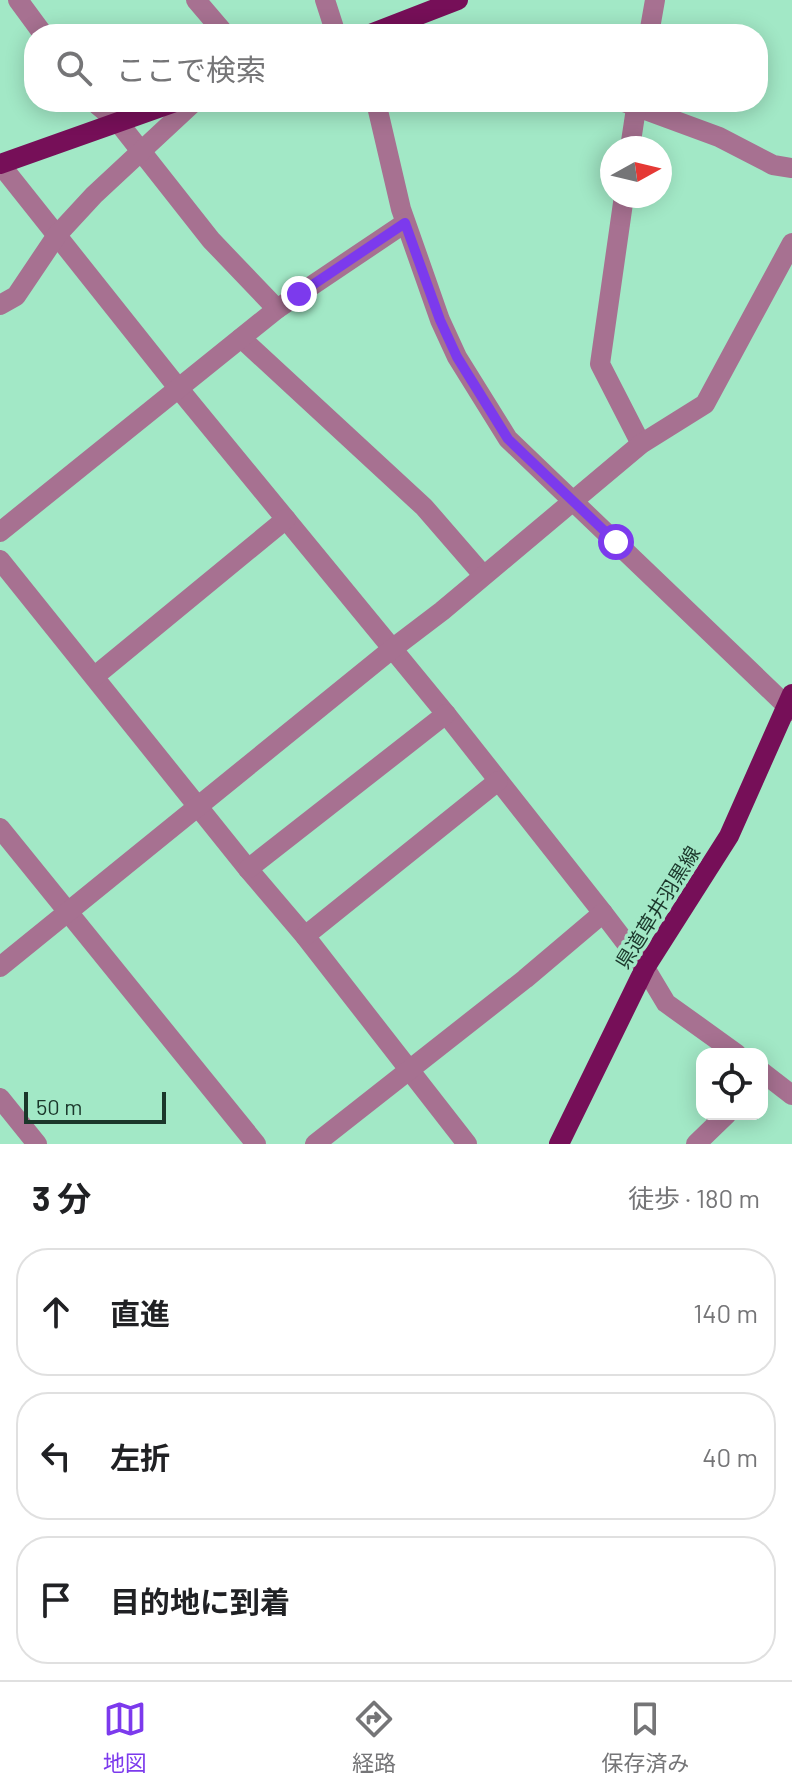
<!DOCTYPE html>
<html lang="ja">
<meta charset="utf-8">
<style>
:root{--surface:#fff;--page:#f2f2f2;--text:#202124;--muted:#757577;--line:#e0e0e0;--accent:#7c3aed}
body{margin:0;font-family:Barlow,"Noto Sans JP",sans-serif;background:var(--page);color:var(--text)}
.controls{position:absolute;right:24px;bottom:24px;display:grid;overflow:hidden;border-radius:16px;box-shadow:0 4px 20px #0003}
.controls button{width:72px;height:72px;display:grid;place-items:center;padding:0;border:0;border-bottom:2px solid var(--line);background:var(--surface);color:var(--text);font:40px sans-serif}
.compass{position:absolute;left:600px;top:136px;width:72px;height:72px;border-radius:50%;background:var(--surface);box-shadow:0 4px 20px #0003;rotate:82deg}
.scale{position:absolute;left:24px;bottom:20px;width:142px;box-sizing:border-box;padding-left:8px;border:4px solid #1b372b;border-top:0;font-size:22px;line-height:28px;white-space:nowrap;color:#1b372b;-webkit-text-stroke:6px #a2e8c6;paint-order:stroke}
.stop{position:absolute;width:24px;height:24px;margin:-18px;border:6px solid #7c3aed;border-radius:50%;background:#fff}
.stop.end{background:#7c3aed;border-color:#fff;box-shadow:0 2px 8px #0008}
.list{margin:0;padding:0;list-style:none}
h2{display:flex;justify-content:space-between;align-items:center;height:104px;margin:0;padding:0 32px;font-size:34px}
h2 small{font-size:26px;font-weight:400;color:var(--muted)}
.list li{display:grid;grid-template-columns:52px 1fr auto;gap:24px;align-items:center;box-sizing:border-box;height:128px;margin:0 16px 16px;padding:0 16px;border:2px solid var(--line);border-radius:32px}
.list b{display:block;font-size:30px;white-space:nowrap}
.list em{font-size:26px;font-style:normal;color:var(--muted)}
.icon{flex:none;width:44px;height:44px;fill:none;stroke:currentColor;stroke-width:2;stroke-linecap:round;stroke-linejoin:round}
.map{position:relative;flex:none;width:792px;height:1144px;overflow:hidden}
.search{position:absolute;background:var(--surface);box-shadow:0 4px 20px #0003;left:24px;right:24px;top:24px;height:88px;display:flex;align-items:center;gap:20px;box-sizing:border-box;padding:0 28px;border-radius:32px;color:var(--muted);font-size:30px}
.sheet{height:536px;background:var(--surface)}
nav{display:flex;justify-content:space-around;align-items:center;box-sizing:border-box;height:112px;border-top:2px solid var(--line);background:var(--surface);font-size:22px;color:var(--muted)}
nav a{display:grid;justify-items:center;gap:4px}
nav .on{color:var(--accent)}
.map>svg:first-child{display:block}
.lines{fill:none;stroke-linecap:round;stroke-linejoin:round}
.minor{stroke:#a77191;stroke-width:20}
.major{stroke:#760f58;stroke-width:20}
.route{stroke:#7c3aed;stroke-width:10}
.labels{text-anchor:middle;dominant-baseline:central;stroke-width:7;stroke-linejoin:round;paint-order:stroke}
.street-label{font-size:20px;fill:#1b372b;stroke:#a2e8c6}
</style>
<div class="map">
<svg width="792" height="1144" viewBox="0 0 792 1144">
<rect width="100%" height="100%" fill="#a2e8c6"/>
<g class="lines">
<g class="minor">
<polyline points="18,0 43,34"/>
<polyline points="196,0 225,34"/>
<polyline points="325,0 336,34"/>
<polyline points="649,34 655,0"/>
<polyline points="94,102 118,122 211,240 277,309"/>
<polyline points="376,102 401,209 440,320 457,357 508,439 792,711"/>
<polyline points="624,102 719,137 773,165 792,168"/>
<polyline points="630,148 637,102"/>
<polyline points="0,164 179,389 446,714 603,913 645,968 666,1003 737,1054"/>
<polyline points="624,196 600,364 641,444"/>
<polyline points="0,305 16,296 57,235 94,195 194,102"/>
<polyline points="241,338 424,507 483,575"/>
<polyline points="0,532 277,309 405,223"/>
<polyline points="0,560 248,869 305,936 467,1144"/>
<polyline points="95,676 286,519"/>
<polyline points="0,828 256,1144"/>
<polyline points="248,869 446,714"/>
<polyline points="305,936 498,781"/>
<polyline points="0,967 392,649 442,611 641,444 705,404 792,243"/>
<polyline points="762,1072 792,1095"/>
<polyline points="0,1098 37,1144"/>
<polyline points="315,1144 525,979 603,913"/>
<polyline points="696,1144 727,1114"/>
</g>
<g class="major">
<polyline points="370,34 458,0"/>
<polyline points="0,164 175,102"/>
<polyline points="559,1144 645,968 729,836 792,694"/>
</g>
</g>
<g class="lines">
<polyline class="route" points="299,294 405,223 440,320 457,357 508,439 616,542"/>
</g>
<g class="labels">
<g class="street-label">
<text transform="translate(657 907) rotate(-58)">県道草井羽黒線</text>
</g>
</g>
</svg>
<div class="controls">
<button><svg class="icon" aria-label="locate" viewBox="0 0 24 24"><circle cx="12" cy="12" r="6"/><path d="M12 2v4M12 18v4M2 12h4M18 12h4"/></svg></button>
</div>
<svg class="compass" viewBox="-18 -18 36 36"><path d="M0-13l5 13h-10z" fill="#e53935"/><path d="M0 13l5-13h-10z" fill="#757577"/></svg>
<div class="scale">50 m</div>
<div class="stop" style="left:616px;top:542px"></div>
<div class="stop end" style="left:299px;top:294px"></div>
<div class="search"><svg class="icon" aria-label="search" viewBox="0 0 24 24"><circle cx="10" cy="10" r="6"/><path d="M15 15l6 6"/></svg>ここで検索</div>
</div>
<section class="sheet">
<h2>3 分<small>徒歩 · 180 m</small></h2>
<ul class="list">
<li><svg class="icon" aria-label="ahead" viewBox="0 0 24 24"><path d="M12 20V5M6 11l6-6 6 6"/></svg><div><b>直進</b></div><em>140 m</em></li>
<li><svg class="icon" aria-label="left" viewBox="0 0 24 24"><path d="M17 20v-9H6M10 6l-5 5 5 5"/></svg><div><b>左折</b></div><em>40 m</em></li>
<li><svg class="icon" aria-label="arrive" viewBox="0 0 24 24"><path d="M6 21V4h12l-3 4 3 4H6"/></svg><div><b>目的地に到着</b></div></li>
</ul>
</section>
<nav>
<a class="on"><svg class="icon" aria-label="map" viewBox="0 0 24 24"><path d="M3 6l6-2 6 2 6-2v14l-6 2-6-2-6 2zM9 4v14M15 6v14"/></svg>地図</a>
<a><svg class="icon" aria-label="directions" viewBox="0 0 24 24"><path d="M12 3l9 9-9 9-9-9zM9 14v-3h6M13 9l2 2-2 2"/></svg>経路</a>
<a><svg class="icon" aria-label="saved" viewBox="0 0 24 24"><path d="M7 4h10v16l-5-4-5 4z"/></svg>保存済み</a>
</nav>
